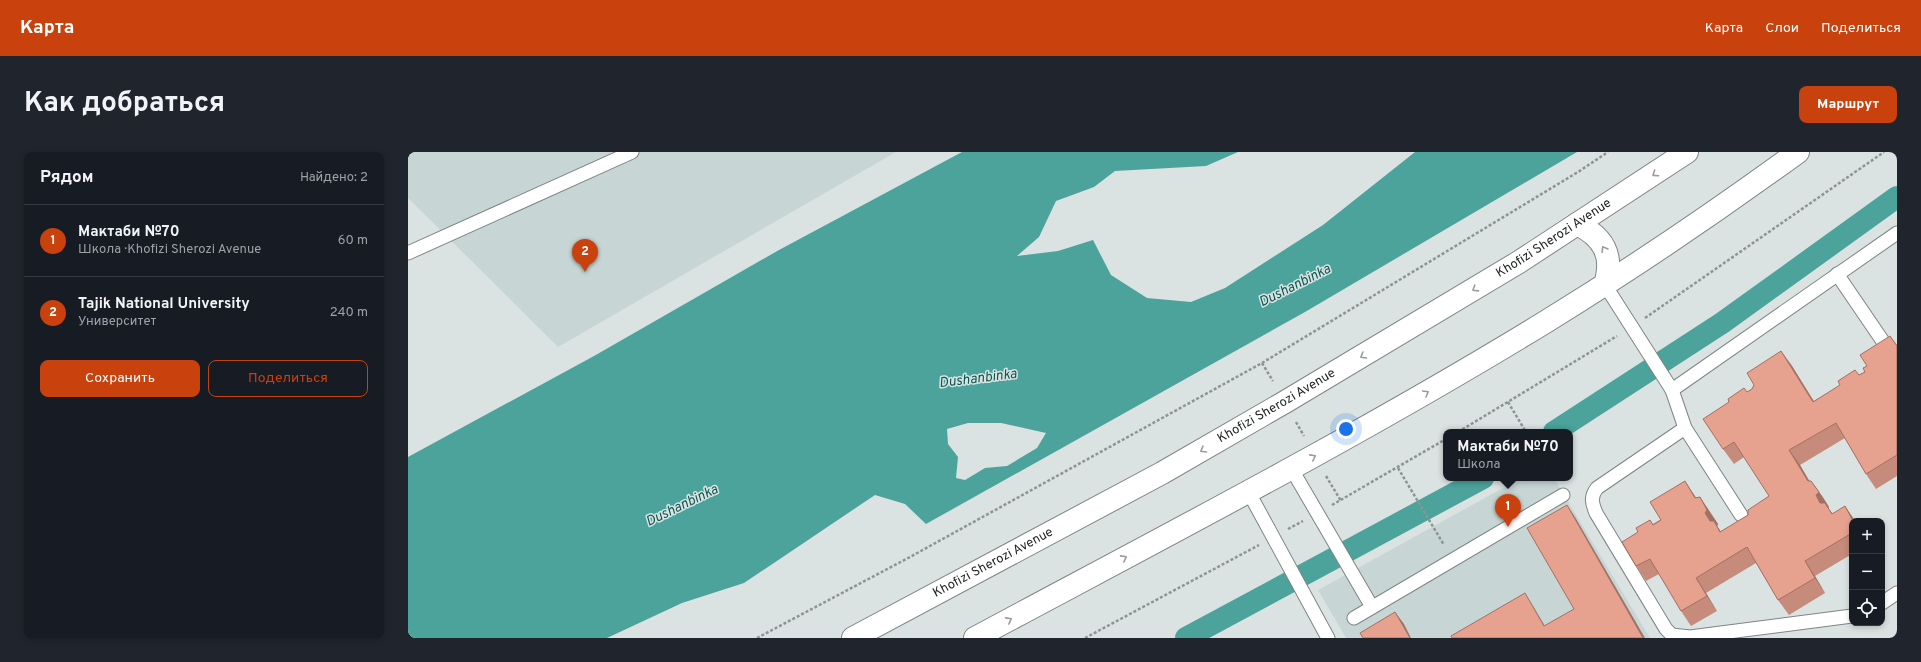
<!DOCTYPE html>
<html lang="ru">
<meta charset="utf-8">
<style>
:root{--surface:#171b24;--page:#20242c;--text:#f1f3f6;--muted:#9ea1a6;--line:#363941;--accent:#c9410c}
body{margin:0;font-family:Overpass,sans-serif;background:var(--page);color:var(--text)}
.controls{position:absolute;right:12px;bottom:12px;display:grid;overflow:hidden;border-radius:8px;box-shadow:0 2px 6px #0003}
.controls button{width:36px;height:36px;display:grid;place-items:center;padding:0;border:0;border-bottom:1px solid var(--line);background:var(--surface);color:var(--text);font:20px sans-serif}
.you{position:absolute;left:938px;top:277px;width:14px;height:14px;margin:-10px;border:3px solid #fff;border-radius:50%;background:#1a73e8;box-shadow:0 0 0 6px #1a73e833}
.badge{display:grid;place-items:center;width:26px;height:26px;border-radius:50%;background:var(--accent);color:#fff;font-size:13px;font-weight:700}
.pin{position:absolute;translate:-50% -33px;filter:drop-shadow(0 1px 2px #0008)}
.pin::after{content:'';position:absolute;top:21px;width:14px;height:12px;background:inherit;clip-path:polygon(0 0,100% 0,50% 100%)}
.popup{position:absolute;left:1035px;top:277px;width:130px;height:52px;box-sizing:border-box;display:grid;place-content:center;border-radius:8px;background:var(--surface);filter:drop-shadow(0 1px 3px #0005);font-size:13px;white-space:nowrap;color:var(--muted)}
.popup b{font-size:15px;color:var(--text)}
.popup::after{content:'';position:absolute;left:50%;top:100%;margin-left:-8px;border:8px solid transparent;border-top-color:var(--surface)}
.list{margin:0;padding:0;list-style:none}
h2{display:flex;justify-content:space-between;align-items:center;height:52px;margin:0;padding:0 16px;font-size:17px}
h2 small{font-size:13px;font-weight:400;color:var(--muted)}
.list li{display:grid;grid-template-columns:26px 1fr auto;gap:12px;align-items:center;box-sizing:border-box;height:72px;padding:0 16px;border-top:1px solid var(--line)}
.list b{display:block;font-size:15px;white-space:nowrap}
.list p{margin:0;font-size:13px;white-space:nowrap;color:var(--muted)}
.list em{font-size:13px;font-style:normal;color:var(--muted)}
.actions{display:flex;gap:8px;padding:12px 16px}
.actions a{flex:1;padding:9px 0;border:1px solid var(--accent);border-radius:8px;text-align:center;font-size:14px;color:var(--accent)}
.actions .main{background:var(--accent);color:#fff}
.icon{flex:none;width:22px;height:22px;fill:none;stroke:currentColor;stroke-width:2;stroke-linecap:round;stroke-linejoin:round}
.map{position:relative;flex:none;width:1489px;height:486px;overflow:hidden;border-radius:8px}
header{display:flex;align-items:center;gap:24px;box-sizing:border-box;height:56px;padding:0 20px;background:var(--accent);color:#fff}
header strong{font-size:19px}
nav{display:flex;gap:22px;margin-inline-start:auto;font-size:14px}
.intro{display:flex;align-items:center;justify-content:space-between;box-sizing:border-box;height:96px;padding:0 24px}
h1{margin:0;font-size:28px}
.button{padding:10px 18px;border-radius:8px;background:var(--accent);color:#fff;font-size:14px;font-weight:700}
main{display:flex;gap:24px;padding:0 24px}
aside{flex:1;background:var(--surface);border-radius:8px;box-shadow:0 2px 6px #0003}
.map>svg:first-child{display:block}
.built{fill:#c7d6d5}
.water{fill:#4ba39b;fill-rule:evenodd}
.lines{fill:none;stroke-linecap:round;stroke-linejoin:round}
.canal{stroke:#4ba39b;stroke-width:22}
.lane-casing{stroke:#7e8584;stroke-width:15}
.secondary-casing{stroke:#7e8584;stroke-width:24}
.path{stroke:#8e9493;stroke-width:2.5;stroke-dasharray:3 2;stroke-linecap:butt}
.lane{stroke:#fff;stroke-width:13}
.secondary{stroke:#fff;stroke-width:22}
.wall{fill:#c68b7a}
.shaded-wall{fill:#a17163}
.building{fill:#e6a28e;stroke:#a17163}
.oneway{stroke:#9a9b9b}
.labels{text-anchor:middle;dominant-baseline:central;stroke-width:3;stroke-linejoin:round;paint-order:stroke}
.street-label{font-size:13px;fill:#1f2121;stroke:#dbe3e2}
.water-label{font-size:14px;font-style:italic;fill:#095752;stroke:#dbe3e2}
</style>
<header>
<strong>Карта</strong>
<nav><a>Карта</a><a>Слои</a><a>Поделиться</a></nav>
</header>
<div class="intro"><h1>Как добраться</h1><a class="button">Маршрут</a></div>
<main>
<aside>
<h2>Рядом<small>Найдено: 2</small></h2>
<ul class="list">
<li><span class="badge">1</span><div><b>Мактаби №70</b><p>Школа · Khofizi Sherozi Avenue</p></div><em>60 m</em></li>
<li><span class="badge">2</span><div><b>Tajik National University</b><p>Университет</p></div><em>240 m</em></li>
</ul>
<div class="actions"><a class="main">Сохранить</a><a>Поделиться</a></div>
</aside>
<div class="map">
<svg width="1489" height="486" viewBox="0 0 1489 486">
<rect width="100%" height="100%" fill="#dbe3e2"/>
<g class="built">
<polygon points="0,0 488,0 150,195 0,46"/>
<polygon points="1113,326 1146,326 1242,486 938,486 910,438"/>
</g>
<path class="water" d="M554,0H830L798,14L707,19L686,35L648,49L631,85L609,104L650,99L685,88L703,123L739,146L783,150L817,136L915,73L1007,0H1169L897,160L518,372L497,352L467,343L336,431L274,451L199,486H0V305L186,204L371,98ZM560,271H593L638,281L629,296L599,314L577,316L557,328L548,326L550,305L540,292L539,277Z"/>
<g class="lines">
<g class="canal">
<polyline points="1146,280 1314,171 1489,45"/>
<polyline points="778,486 1075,326"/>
</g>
<g class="lane-casing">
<g id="lane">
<polyline points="0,101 224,0"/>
<polyline points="1429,122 1474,188"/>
<path d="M1197,133L1264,238L1277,276L1189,336C1182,345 1184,351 1188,361L1258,477L1264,483L1282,485L1444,464"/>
<polyline points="1264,238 1489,81"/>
<polyline points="1277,276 1333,363"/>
<polyline points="883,316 964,455"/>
<polyline points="840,339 920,486"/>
<polyline points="1474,451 1489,441"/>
<polyline points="946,466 1155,343"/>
</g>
</g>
<g class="secondary-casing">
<g id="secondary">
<path d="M1169,72C1196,85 1206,104 1197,133"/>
<path id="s1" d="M445,486L754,321L877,250L1111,110L1279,0"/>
<path d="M567,486C759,383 953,283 1139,169C1225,116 1309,59 1390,0"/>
</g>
</g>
<g class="path">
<polyline points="1237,166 1476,0"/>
<polyline points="854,211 865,229"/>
<polyline points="1100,250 1118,280"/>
<polyline points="888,270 896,284"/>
<polyline points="1050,280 1209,184"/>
<polyline points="990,316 1036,393"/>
<polyline points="918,324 933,349"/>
<polyline points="924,353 1038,287"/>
<polyline points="880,377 895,369"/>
<polyline points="349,486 502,405 854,211 1170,20 1200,0"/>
<polyline points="677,486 851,393"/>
</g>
<use href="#lane" class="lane"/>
<use href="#secondary" class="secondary"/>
</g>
<polygon class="wall" points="1482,184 1489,193 1489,324 1468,337 1458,322 1437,286 1392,313 1401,329 1403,329 1414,344 1421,355 1420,356 1425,362 1437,354 1447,369 1444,369 1444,402 1407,424 1417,441 1381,463 1370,448 1348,411 1298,441 1309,459 1283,474 1273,459 1251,422 1238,429 1228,414 1230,380 1242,368 1245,372 1288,346 1292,345 1310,372 1309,374 1313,380 1340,363 1361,344 1336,305 1326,312 1315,297 1339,240 1344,237 1373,199 1384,214 1406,249 1457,220 1459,214"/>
<g class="shaded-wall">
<polygon points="1373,199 1384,214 1415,265 1405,250"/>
<polygon points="1381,298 1392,313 1409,342 1403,329 1414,344 1421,355 1420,356 1428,366 1412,351"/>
<polygon points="1277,329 1287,344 1297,361 1287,346"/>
<polygon points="1292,345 1310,372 1309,374 1316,384 1302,369 1297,361"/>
<polygon points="1159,353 1167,365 1237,486 1235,486"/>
<polygon points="1437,354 1447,369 1445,369"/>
<polygon points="1397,409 1407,424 1417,441 1407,426"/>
<polygon points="1288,426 1298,441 1309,459 1299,444"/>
<polygon points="1117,441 1125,454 1144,486 1136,474"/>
<polygon points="987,460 996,472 1003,486 1002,486"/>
</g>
<g class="building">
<polygon points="1482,184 1489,194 1489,303 1458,322 1428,271 1381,298 1400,329 1403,329 1411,340 1408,343 1412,351 1417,351 1424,362 1437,354 1445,369 1444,369 1444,381 1397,409 1407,426 1370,448 1339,395 1288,426 1299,444 1273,459 1242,407 1228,414 1214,390 1230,380 1228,376 1242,368 1245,373 1253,368 1242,350 1277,329 1287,346 1292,345 1299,358 1297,361 1302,369 1306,369 1312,380 1340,363 1340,358 1361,344 1326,290 1315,297 1295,267 1321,250 1320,247 1336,236 1339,240 1344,237 1346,233 1339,221 1373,199 1405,250 1432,233 1430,229 1447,218 1451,223 1457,220 1455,216 1459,214 1452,203"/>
<polygon points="1159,353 1235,486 1044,486 1043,484 1117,441 1136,474 1166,457 1119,376"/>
<polygon points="987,460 1002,486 955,486 952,481"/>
</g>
<defs><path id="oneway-chevron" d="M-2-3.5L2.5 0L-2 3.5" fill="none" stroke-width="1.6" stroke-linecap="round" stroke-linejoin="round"/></defs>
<g class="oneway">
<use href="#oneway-chevron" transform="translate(1247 22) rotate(146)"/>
<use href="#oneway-chevron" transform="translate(1196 97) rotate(-121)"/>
<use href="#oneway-chevron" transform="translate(1067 137) rotate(148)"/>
<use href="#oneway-chevron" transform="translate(955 204) rotate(149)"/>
<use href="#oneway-chevron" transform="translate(1018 241) rotate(-30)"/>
<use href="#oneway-chevron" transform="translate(795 298) rotate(150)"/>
<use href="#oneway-chevron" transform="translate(905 305) rotate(-28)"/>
<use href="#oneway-chevron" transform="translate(716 406) rotate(-28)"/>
<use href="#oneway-chevron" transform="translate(601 468) rotate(-28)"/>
</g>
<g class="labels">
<g class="street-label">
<text stroke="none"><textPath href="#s1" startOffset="807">Khofizi Sherozi Avenue</textPath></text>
<text stroke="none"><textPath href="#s1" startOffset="483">Khofizi Sherozi Avenue</textPath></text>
<text stroke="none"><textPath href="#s1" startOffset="159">Khofizi Sherozi Avenue</textPath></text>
</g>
<g class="water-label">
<text transform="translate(887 134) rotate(-27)">Dushanbinka</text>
<text transform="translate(570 227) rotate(-7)">Dushanbinka</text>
<text transform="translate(274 354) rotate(-26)">Dushanbinka</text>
</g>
</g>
</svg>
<div class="controls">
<button>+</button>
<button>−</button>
<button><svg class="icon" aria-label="locate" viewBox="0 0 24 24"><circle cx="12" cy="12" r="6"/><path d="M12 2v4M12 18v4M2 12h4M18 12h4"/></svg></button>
</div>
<div class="you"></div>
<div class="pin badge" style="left:1100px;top:375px">1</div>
<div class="popup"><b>Мактаби №70</b>Школа</div>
<div class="pin badge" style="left:177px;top:120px">2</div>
</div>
</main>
